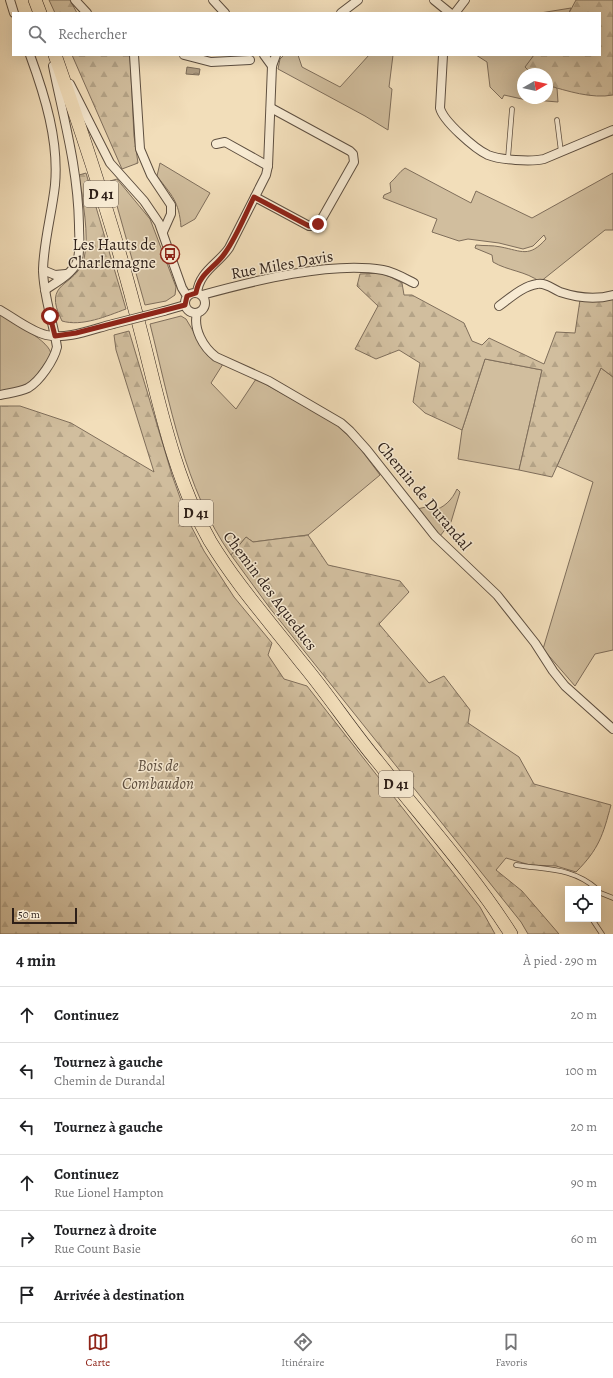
<!DOCTYPE html>
<html lang="fr">
<meta charset="utf-8">
<style>
:root{--surface:#fff;--page:#f2f2f2;--text:#202124;--muted:#757577;--line:#e0e0e0;--accent:#8f2418}
body{margin:0;font-family:Alegreya,serif;background:var(--page);color:var(--text)}
.controls{position:absolute;right:12px;bottom:12px;display:grid;overflow:hidden;border-radius:0px;box-shadow:0 4px 16px #0002}
.controls button{width:36px;height:36px;display:grid;place-items:center;padding:0;border:0;border-bottom:1px solid var(--line);background:var(--surface);color:var(--text);font:20px sans-serif}
.compass{position:absolute;left:517px;top:68px;width:36px;height:36px;border-radius:50%;background:var(--surface);box-shadow:0 4px 16px #0002;rotate:81deg}
.scale{position:absolute;left:12px;bottom:10px;width:65px;box-sizing:border-box;padding-left:4px;border:2px solid #2d1f18;border-top:0;font-size:11px;line-height:14px;white-space:nowrap;color:#2d1f18;-webkit-text-stroke:3px #f7ead2;paint-order:stroke}
.stop{position:absolute;width:12px;height:12px;margin:-9px;border:3px solid #8f2418;border-radius:50%;background:#fff}
.stop.end{background:#8f2418;border-color:#fff;box-shadow:0 1px 4px #0008}
.list{margin:0;padding:0;list-style:none}
h2{display:flex;justify-content:space-between;align-items:center;height:52px;margin:0;padding:0 16px;font-size:17px}
h2 small{font-size:13px;font-weight:400;color:var(--muted)}
.list li{display:grid;grid-template-columns:26px 1fr auto;gap:12px;align-items:center;box-sizing:border-box;height:56px;padding:0 16px;border-top:1px solid var(--line)}
.list b{display:block;font-size:15px;white-space:nowrap}
.list p{margin:0;font-size:13px;white-space:nowrap;color:var(--muted)}
.list em{font-size:13px;font-style:normal;color:var(--muted)}
.icon{flex:none;width:22px;height:22px;fill:none;stroke:currentColor;stroke-width:2;stroke-linecap:round;stroke-linejoin:round}
.map{position:relative;flex:none;width:613px;height:934px;overflow:hidden}
.search{position:absolute;background:var(--surface);box-shadow:0 4px 16px #0002;left:12px;right:12px;top:12px;height:44px;display:flex;align-items:center;gap:10px;box-sizing:border-box;padding:0 14px;border-radius:0px;color:var(--muted);font-size:15px}
.sheet{height:388px;background:var(--surface)}
nav{display:flex;justify-content:space-around;align-items:center;box-sizing:border-box;height:56px;border-top:1px solid var(--line);background:var(--surface);font-size:11px;color:var(--muted)}
nav a{display:grid;justify-items:center;gap:2px}
nav .on{color:var(--accent)}
.map>svg:first-child{display:block}
.grass{fill:#d1be9e;stroke:#7f6e5b}
.forest{fill:url(#forest-firs);stroke:#7f6e5b}
.water{fill:url(#water-waves);stroke:#7b6b58}
.lines{fill:none;stroke-linecap:round;stroke-linejoin:round}
.service-casing{stroke:#5e4f40;stroke-width:5.5}
.minor-casing{stroke:#5e4f40;stroke-width:10}
.primary-casing{stroke:#2d1f18;stroke-width:14}
.service{stroke:#f7ead2;stroke-width:4}
.minor{stroke:#f7ead2;stroke-width:8}
.primary{stroke:#f2deba;stroke-width:13}
.minor-bridge-casing{stroke:#5e4f40;stroke-width:10;stroke-linecap:butt}
.minor-bridge{stroke:#f7ead2;stroke-width:8}
.route{stroke:#8f2418;stroke-width:5}
.labels{text-anchor:middle;dominant-baseline:central;stroke-width:3;stroke-linejoin:round;paint-order:stroke}
.shield{fill:#f7ead2;stroke:#6a5c50;stroke-width:1}
.shield-label{font-size:15px;font-weight:bold;fill:#2d1f18}
.poi-label{font-size:16px;fill:#2d1f18;stroke:#f7ead2;text-anchor:end}
.street-label{font-size:16px;fill:#2d1f18;stroke:#f7ead2}
.park-label{font-size:16px;font-style:italic;fill:#5e4f40;stroke:#f7ead2}
</style>
<div class="map">
<svg width="613" height="934" viewBox="0 0 613 934">
<defs>
<pattern id="forest-firs" width="22" height="20" patternUnits="userSpaceOnUse"><rect width="22" height="20" fill="#d1be9e"/><path d="M5 1l3.5 6h-7zM16 11l3.5 6h-7z" fill="#b4a387"/></pattern>
<pattern id="water-waves" width="16" height="10" patternUnits="userSpaceOnUse"><rect width="16" height="10" fill="#af9d83"/><path d="M0 5q4-4 8 0t8 0" fill="none" stroke="#8f7f6a"/></pattern>
</defs>
<rect width="100%" height="100%" fill="#f2deba"/>
<filter id="stains"><feTurbulence type="fractalNoise" baseFrequency=".005" numOctaves="4"/><feColorMatrix values="0 0 0 0 .2 0 0 0 0 .09 0 0 0 0 .02 0 0 0 .5 -.17"/></filter>
<radialGradient id="worn" r=".72"><stop offset=".6" stop-color="#630" stop-opacity="0"/><stop offset="1" stop-color="#630" stop-opacity=".3"/></radialGradient>
<g class="grass">
<polygon points="571,8 569,13 540,13"/>
<polygon points="284,55 298,55 302,67 340,87 369,55 393,55 389,87 392,89 388,130 365,116 278,69 280,59"/>
<polygon points="476,55 534,55 526,67 532,74 523,74 523,98 547,98 547,85 557,88 558,102 522,99 504,95 502,99 490,87 487,62"/>
<path d="M160,163L210,193L195,219L181,227C179,201 172,196 157,176Z"/>
<path d="M405,168L471,203L476,191L532,218L613,173V230H605L540,282C526,271 508,271 493,262L492,255L475,248L476,245C484,246 492,245 501,247C522,251 529,258 546,239L544,235L533,246L523,249L499,243L468,239L459,241L432,232L437,219L383,198L384,195L391,192L390,183C396,178 399,172 405,168Z"/>
<polygon points="117,179 150,219 176,287 175,295 166,301 145,305 110,181"/>
<path d="M0,314C11,321 52,342 51,355L33,380L22,388L0,392Z"/>
<path d="M181,316L186,319L208,356L223,364L211,383L236,409L256,379L335,423L356,443L380,475L308,535L253,542L246,537L231,555C184,488 170,403 150,324Z"/>
<polygon points="485,359 542,370 519,470 458,459 462,430"/>
<polygon points="601,368 613,377 613,650 595,654 575,686 543,649 593,482 557,466"/>
<path d="M457,489L460,492L451,522L440,536L417,509L426,507L432,511C444,508 452,500 457,489Z"/>
</g>
<g class="forest">
<polygon points="49,0 70,0 77,13 55,13"/>
<path d="M576,0H613V95C592,99 567,91 547,85V74H532L525,67L534,55H600V13H569Z"/>
<polygon points="72,55 130,55 134,136 138,163 122,169"/>
<path d="M86,173L126,309C107,316 82,327 62,321C41,280 76,288 84,259C90,235 82,199 79,175Z"/>
<polygon points="383,273 402,283 404,295 412,295 464,323 472,341 482,345 489,338 544,364 556,332 575,333 580,300 613,298 613,377 601,368 552,477 519,470 542,370 485,359 462,430 425,413 413,402 420,363 399,350 376,359 355,349 378,306 357,286 360,274"/>
<polygon points="129,331 172,475 188,520 204,551 234,597 272,643 268,655 284,679 307,686 480,907 495,934 0,934 0,406 20,406 71,423 154,472 116,350 114,335"/>
<path d="M308,535L328,565L400,581L409,592L379,624L429,683L444,676L470,710L468,723L519,757L534,784L611,805C603,835 599,849 576,872L556,866L530,865L506,858L496,870L522,891L559,934H528L521,922L269,607L231,555L246,537L253,542Z"/>
</g>
<polygon class="water" points="187,67 200,69 199,75 186,74"/>
<g class="lines">
<g class="service-casing">
<g id="service">
<polyline points="557,120 561,152"/>
<polyline points="508,158 512,109"/>
<path d="M516,865C546,870 572,867 597,889"/>
<polyline points="598,892 613,898"/>
<polyline points="592,919 602,934"/>
</g>
</g>
<g class="minor-casing">
<g id="minor">
<polyline points="10,0 14,13"/>
<polyline points="75,0 87,13"/>
<polyline points="213,0 225,13"/>
<polyline points="434,0 450,13"/>
<polyline points="341,13 358,0"/>
<polyline points="455,13 465,0"/>
<polyline points="134,55 140,149 151,175 171,205 171,214 163,232"/>
<polyline points="184,55 211,62 250,60"/>
<polyline points="264,55 272,66"/>
<path d="M443,55L440,108C443,121 475,149 488,155C500,160 531,162 544,159L613,130"/>
<polyline points="70,84 110,163 144,201 159,223 182,288 187,296"/>
<polyline points="216,144 225,142 268,166"/>
<polyline points="255,197 309,226 316,226 320,222 354,162 353,154 350,151 271,108"/>
<polyline points="43,270 55,275 66,274"/>
<path d="M45,290C55,283 72,274 77,262C81,251 79,237 79,225C78,169 64,120 53,66"/>
<circle cx="195" cy="303" r="10"/>
<path d="M197,293C199,272 218,264 229,248L266,175L268,166L272,66L276,55"/>
<path d="M202,295C253,281 331,261 383,270C394,272 404,278 414,283"/>
<path d="M499,306C510,298 523,286 537,284C545,282 553,289 560,292C578,298 595,300 613,295"/>
<path d="M0,310C14,318 30,331 46,335C67,340 93,329 113,324"/>
<polyline points="164,311 185,305"/>
<path d="M197,313C193,329 203,347 216,357L269,381L341,423L350,431L367,450L435,536L497,595L535,643L553,671L565,686L613,729"/>
<path d="M0,395C9,393 20,392 28,388C40,381 54,360 57,347C53,321 43,295 43,269C44,240 52,213 55,185C59,141 45,96 30,55"/>
</g>
</g>
<g class="primary-casing">
<g id="primary">
<polyline points="35,0 40,13"/>
<path d="M55,55C84,138 112,221 134,306C156,384 169,469 210,541C236,584 270,622 301,662C328,694 351,730 378,762C423,819 472,873 511,934"/>
</g>
</g>
<use href="#service" class="service"/>
<use href="#minor" class="minor"/>
<use href="#primary" class="primary"/>
<g class="minor-bridge-casing">
<polyline id="minor-bridge" points="113,324 164,311"/>
</g>
<use href="#minor-bridge" class="minor-bridge"/>
</g>
<g class="lines">
<path class="route" d="M50,316L55,336L76,333L185,305L187,296L196,293C199,273 215,268 225,253C237,236 245,215 254,197L309,226L318,224"/>
</g>
<defs>
<g id="bus-ring" transform="scale(1)"><circle r="9.5" fill="#f7ead2" stroke="#8f2418" stroke-width="1.5"/><path d="M-5-6H5V4H4V6H2V4H-2V6H-4V4H-5ZM-3.5-4V0h7V-4ZM-3.5 1.2v1.5H-2V1.2ZM2 1.2v1.5H3.5V1.2Z" fill="#8f2418"/></g>
</defs>
<g fill-rule="evenodd">
<use href="#bus-ring" x="170" y="254"/>
</g>
<g class="labels">
<g class="shield">
<rect x="84" y="181" width="34" height="26" rx="3"/>
<rect x="179" y="500" width="34" height="26" rx="3"/>
<rect x="379" y="771" width="34" height="26" rx="3"/>
</g>
<g class="shield-label">
<text x="101" y="194">D 41</text>
<text x="196" y="513">D 41</text>
<text x="396" y="784">D 41</text>
</g>
<g class="poi-label">
<text x="156" y="245">Les Hauts de<tspan x="156" dy="18">Charlemagne</tspan></text>
</g>
<g class="street-label">
<text transform="translate(282 265) rotate(-10)">Rue Miles Davis</text>
<text transform="translate(424 496) rotate(50)">Chemin de Durandal</text>
<text transform="translate(270 591) rotate(53)">Chemin des Aqueducs</text>
</g>
<g class="park-label">
<text x="158" y="766">Bois de<tspan x="158" dy="18">Combaudon</tspan></text>
</g>
</g>
<rect width="100%" height="100%" filter="url(#stains)"/>
<rect width="100%" height="100%" fill="url(#worn)"/>
</svg>
<div class="controls">
<button><svg class="icon" aria-label="locate" viewBox="0 0 24 24"><circle cx="12" cy="12" r="6"/><path d="M12 2v4M12 18v4M2 12h4M18 12h4"/></svg></button>
</div>
<svg class="compass" viewBox="-18 -18 36 36"><path d="M0-13l5 13h-10z" fill="#e53935"/><path d="M0 13l5-13h-10z" fill="#757577"/></svg>
<div class="scale">50 m</div>
<div class="stop" style="left:50px;top:316px"></div>
<div class="stop end" style="left:318px;top:224px"></div>
<div class="search"><svg class="icon" aria-label="search" viewBox="0 0 24 24"><circle cx="10" cy="10" r="6"/><path d="M15 15l6 6"/></svg>Rechercher</div>
</div>
<section class="sheet">
<h2>4 min<small>À pied · 290 m</small></h2>
<ul class="list">
<li><svg class="icon" aria-label="ahead" viewBox="0 0 24 24"><path d="M12 20V5M6 11l6-6 6 6"/></svg><div><b>Continuez</b></div><em>20 m</em></li>
<li><svg class="icon" aria-label="left" viewBox="0 0 24 24"><path d="M17 20v-9H6M10 6l-5 5 5 5"/></svg><div><b>Tournez à gauche</b><p>Chemin de Durandal</p></div><em>100 m</em></li>
<li><svg class="icon" aria-label="left" viewBox="0 0 24 24"><path d="M17 20v-9H6M10 6l-5 5 5 5"/></svg><div><b>Tournez à gauche</b></div><em>20 m</em></li>
<li><svg class="icon" aria-label="ahead" viewBox="0 0 24 24"><path d="M12 20V5M6 11l6-6 6 6"/></svg><div><b>Continuez</b><p>Rue Lionel Hampton</p></div><em>90 m</em></li>
<li><svg class="icon" aria-label="right" viewBox="0 0 24 24"><path d="M7 20v-9h11M14 6l5 5-5 5"/></svg><div><b>Tournez à droite</b><p>Rue Count Basie</p></div><em>60 m</em></li>
<li><svg class="icon" aria-label="arrive" viewBox="0 0 24 24"><path d="M6 21V4h12l-3 4 3 4H6"/></svg><div><b>Arrivée à destination</b></div></li>
</ul>
</section>
<nav>
<a class="on"><svg class="icon" aria-label="map" viewBox="0 0 24 24"><path d="M3 6l6-2 6 2 6-2v14l-6 2-6-2-6 2zM9 4v14M15 6v14"/></svg>Carte</a>
<a><svg class="icon" aria-label="directions" viewBox="0 0 24 24"><path d="M12 3l9 9-9 9-9-9zM9 14v-3h6M13 9l2 2-2 2"/></svg>Itinéraire</a>
<a><svg class="icon" aria-label="saved" viewBox="0 0 24 24"><path d="M7 4h10v16l-5-4-5 4z"/></svg>Favoris</a>
</nav>
